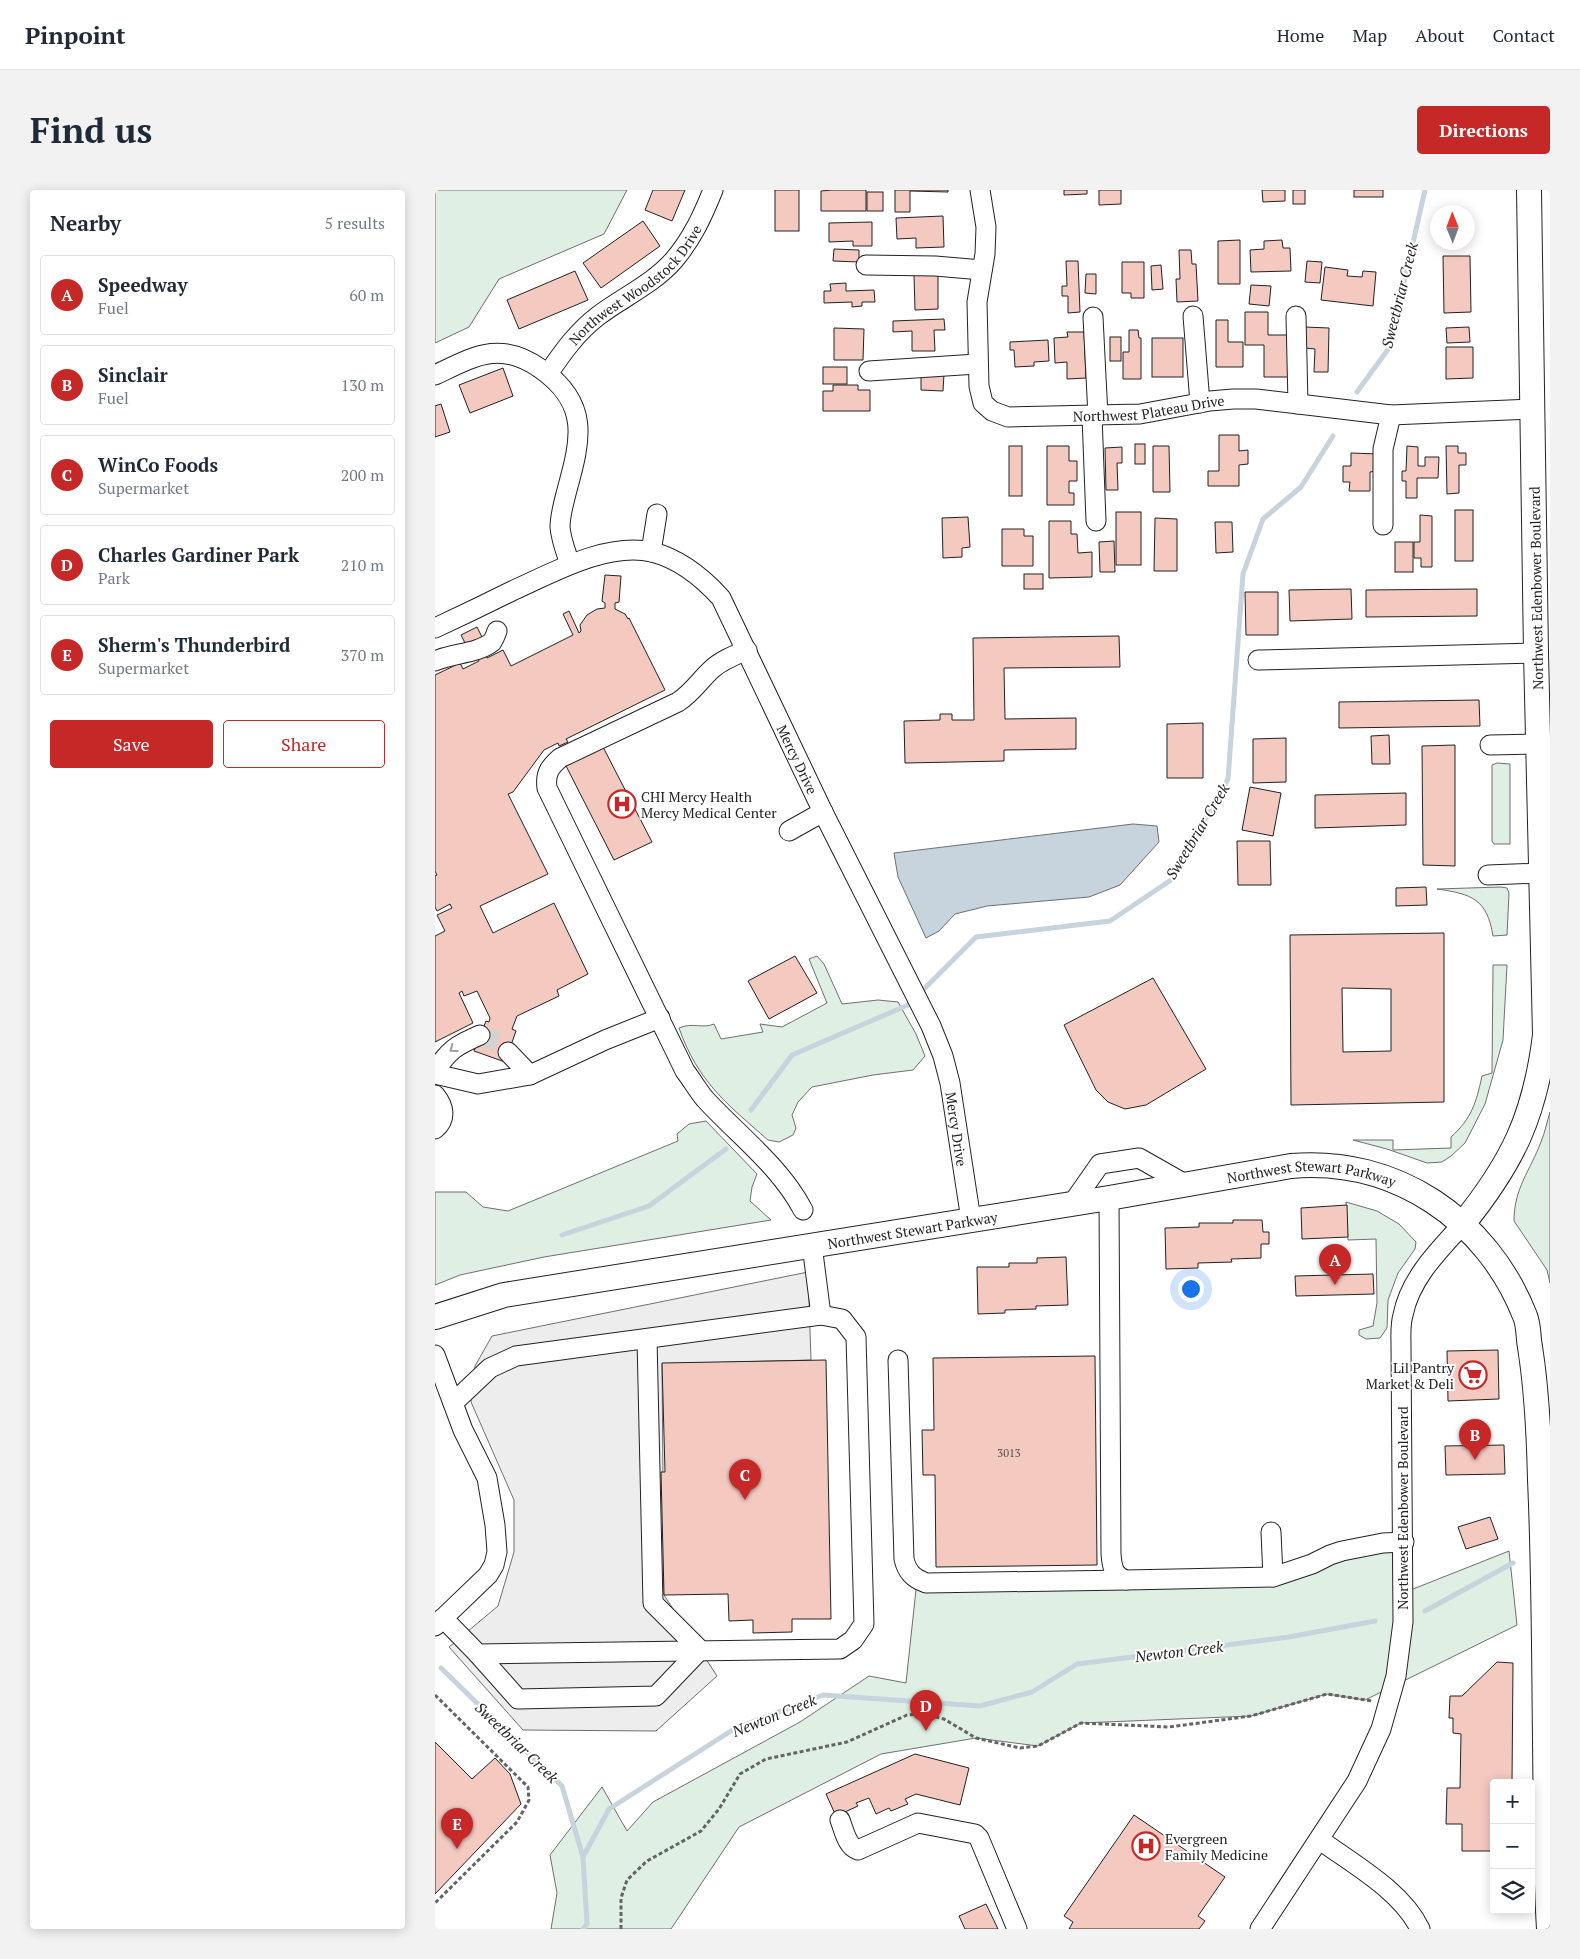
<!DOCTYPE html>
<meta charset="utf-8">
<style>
:root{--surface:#fff;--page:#f2f2f3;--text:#1f2937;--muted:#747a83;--line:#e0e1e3;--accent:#c62828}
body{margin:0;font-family:"PT Serif",serif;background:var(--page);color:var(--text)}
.controls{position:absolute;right:15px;bottom:15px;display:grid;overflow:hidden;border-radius:5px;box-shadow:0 2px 12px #0003}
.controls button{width:45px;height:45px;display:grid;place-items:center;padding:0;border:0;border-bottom:1px solid var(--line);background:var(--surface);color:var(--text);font:25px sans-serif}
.compass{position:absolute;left:995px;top:15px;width:45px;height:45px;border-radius:50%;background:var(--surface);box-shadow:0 2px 12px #0003;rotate:359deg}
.you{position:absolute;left:755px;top:1098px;width:18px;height:18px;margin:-12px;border:4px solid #fff;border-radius:50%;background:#1a73e8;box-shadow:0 0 0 8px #1a73e833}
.badge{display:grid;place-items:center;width:32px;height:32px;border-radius:50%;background:var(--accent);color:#fff;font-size:16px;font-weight:700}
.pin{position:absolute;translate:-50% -41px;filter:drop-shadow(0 1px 2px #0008)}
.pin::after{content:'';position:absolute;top:26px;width:18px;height:15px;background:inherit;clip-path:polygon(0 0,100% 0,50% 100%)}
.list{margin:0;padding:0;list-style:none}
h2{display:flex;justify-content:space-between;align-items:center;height:65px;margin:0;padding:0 20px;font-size:21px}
h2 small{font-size:16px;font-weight:400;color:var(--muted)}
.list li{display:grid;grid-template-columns:32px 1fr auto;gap:15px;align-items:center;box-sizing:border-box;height:80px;margin:0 10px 10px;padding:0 10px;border:1px solid var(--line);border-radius:5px}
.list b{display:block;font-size:19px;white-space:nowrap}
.list p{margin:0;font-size:16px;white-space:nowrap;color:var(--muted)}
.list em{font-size:16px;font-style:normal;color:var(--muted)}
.actions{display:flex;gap:10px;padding:15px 20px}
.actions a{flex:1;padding:11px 0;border:1px solid var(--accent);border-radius:5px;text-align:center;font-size:18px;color:var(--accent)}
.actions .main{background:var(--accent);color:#fff}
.icon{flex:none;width:28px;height:28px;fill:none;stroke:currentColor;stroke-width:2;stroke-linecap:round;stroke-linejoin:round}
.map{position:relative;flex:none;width:1115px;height:1739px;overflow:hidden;border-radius:5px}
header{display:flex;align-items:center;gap:30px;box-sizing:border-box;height:70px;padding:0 25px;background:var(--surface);border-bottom:1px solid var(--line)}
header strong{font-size:24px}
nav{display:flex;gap:28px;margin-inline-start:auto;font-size:18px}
.intro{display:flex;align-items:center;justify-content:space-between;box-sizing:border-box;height:120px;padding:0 30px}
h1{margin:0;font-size:35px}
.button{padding:12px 22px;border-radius:5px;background:var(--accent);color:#fff;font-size:18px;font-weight:700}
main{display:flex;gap:30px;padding:0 30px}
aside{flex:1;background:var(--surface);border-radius:5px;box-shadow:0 2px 12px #0003}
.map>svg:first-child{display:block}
.green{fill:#e0efe3;stroke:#6f6f6f}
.parking{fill:#ededed;stroke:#6f6f6f}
.water{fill:#c7d3dd;stroke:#6f6f6f}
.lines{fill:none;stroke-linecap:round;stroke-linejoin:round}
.stream{stroke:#c7d3dd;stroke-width:5}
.building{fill:#f3c9c0;stroke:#222;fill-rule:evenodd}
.minor-tunnel{stroke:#d3d3d3;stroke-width:19;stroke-dasharray:19 9;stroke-linecap:butt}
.minor-casing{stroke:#222;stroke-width:21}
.major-casing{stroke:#222;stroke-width:26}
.path{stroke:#646464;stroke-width:3;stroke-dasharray:4 2.5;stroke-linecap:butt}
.minor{stroke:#fff;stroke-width:19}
.major{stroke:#fff;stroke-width:24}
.oneway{stroke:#9c9c9c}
.labels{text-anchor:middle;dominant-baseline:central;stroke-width:4;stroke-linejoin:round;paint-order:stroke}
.number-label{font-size:11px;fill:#564c4a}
.street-label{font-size:14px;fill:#222;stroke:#fff}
.poi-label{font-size:14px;fill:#222;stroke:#fff;text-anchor:start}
.water-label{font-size:15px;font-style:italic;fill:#222;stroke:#fff}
</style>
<header>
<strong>Pinpoint</strong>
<nav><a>Home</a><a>Map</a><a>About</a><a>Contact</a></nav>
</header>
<div class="intro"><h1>Find us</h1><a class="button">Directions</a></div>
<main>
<aside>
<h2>Nearby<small>5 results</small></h2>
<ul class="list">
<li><span class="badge">A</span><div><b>Speedway</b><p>Fuel</p></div><em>60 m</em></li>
<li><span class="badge">B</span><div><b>Sinclair</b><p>Fuel</p></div><em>130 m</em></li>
<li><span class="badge">C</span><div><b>WinCo Foods</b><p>Supermarket</p></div><em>200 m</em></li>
<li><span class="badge">D</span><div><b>Charles Gardiner Park</b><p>Park</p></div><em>210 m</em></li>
<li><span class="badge">E</span><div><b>Sherm's Thunderbird</b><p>Supermarket</p></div><em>370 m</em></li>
</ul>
<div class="actions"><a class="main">Save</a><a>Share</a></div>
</aside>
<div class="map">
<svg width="1115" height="1739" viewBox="0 0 1115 1739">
<rect width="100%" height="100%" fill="#fff"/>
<g class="green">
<polygon points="0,0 192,0 169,44 64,89 34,137 0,153"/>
<polygon points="1062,573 1075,574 1075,654 1059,654 1057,651 1057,575"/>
<path d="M1066,697L1072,698L1074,703L1072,745L1058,746C1052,709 1037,704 1002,699Z"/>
<path d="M382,766L389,774L407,814L443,810L463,812L481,844L490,866L478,880L438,885L377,897L363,912L357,925L361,938L358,945L344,952L333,950C292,914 263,892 244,838C258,832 267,839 279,834L286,849L328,842L325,834L347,837L392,813L374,769Z"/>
<path d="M1058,775H1072L1068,850L1050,914L1030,953L1016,966L1007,972L992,973L952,959L918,950H958V960L1016,958V947C1037,928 1041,913 1047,886L1057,883Z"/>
<path d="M1115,922V1093L1112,1080L1079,1031C1079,998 1095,981 1106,952C1110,942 1112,932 1115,922Z"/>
<polygon points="271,931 322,984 317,997 315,1011 336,1030 109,1067 25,1085 0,1095 0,1002 31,1002 48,1017 73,1021 243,951 242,944 254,934"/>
<polygon points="911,1012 942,1021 964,1034 981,1052 980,1059 963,1083 953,1110 952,1138 945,1148 931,1149 924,1145 924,1140 938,1136 942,1113 941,1049 913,1050"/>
<polygon points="969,1352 968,1403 1074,1361 1082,1435 930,1510 892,1504 816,1526 646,1533 603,1556 541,1548 446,1564 304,1637 236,1739 116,1739 122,1703 115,1665 167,1597 192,1641 218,1612 365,1532 434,1486 471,1493 482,1390 849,1384"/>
</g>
<polygon class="parking" points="373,1082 376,1170 227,1174 229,1405 282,1486 221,1541 88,1540 14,1457 63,1416 79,1362 79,1310 36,1212 40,1176 57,1146"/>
<polygon class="water" points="698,634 722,636 724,652 685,695 654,707 552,716 520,724 504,741 491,748 463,687 459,663"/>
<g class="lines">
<g class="stream">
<polyline points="922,202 954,158 990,0"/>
<polyline points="484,804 541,747 675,731 736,690 793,589 808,384 828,329 866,297 898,246"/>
<polyline points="316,920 357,865 473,815 478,810"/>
<polyline points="127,1045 214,1016 291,959"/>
<polyline points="990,1421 1078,1373"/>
<polyline points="6,1478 127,1596 148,1667"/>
<polyline points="148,1739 152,1734 148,1667 174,1619 299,1539 388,1505 545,1516 597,1502 642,1474 854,1447 940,1431"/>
</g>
</g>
<g class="building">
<polygon points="218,0 250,0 237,31 210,20"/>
<rect x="340" y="0" width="24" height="41"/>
<polygon points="397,0 431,0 431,21 386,21 386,1"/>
<polygon points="460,0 513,0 513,2 475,1 475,22 460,22"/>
<polygon points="629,0 652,0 652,4 629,5"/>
<polygon points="664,0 686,0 686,14 664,15"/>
<polygon points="827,0 850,0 850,11 828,12"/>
<rect x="858" y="0" width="12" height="14"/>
<rect x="919" y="0" width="29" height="7"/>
<rect x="432" y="2" width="16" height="19"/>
<polygon points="508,26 509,57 481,58 481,48 462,49 461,28"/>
<polygon points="208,31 225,56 166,98 148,73"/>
<polygon points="437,32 437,56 418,56 418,51 394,52 394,33"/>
<polygon points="805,50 805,94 783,94 783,51"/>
<polygon points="847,50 848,58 855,58 856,81 816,82 815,60 829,59 829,51"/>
<polygon points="399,59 424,60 424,72 398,71"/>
<polygon points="744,60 756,60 757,74 761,74 763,111 742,112 741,89 745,89"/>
<polygon points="1008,66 1035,66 1036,122 1009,123"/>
<polygon points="631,71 643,71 645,122 633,123 633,106 627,106 627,96 632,96"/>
<polygon points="872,71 887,72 885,93 870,92"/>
<polygon points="687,72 709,72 709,108 696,108 696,103 687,103"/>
<polygon points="726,75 728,99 717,100 716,76"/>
<polygon points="890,77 913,80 912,86 927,87 928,81 941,82 938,116 886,110"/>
<polygon points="140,81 153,110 84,139 72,110"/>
<polygon points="651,84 661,84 661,104 650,103"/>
<polygon points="479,85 503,85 503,119 480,120"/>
<polygon points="411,93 411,101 439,100 440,112 427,112 427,116 417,117 417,112 389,113 389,101 396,101 395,94"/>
<polygon points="816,95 836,96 834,116 814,114"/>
<polygon points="810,122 833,122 833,145 853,145 853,187 829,187 829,155 810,155"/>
<polygon points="509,129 510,140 499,140 500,161 477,161 477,141 458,142 458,131"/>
<polygon points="781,130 793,130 793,152 808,152 808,177 781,177"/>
<polygon points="870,137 894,138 893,182 879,182 880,159 870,158"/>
<polygon points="1034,137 1035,152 1012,153 1011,138"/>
<polygon points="399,138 429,139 428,170 399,170"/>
<polygon points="694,140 703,140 704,148 706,148 706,189 688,189 688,162 694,162"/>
<polygon points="632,142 649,142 651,188 632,189 632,172 620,173 619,148 633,147"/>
<rect x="675" y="147" width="11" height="24"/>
<rect x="717" y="148" width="31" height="39"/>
<polygon points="613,150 614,171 599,172 599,176 580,177 579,160 575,160 575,152"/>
<polygon points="1011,157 1038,157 1038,188 1011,189"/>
<rect x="388" y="177" width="24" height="17"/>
<polygon points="68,178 78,206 35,223 24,195"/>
<polygon points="486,184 509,184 508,201 486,200"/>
<polygon points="398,195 423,195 423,200 435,200 435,221 388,221 388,201 398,201"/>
<polygon points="6,214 15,242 0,247 0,216"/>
<polygon points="784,245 804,245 804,261 813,260 813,274 804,275 804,296 773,296 773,281 784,281"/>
<rect x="700" y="254" width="10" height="20"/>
<rect x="574" y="256" width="13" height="50"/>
<polygon points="612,256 634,256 634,271 642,271 642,291 634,291 634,303 639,303 639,315 612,315"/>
<polygon points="718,256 734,256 735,302 718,302"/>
<polygon points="972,256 983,257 983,276 990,276 990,267 1004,267 1003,288 982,288 982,308 971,308 971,291 967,291 967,281 971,281"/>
<polygon points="1011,256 1023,256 1023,263 1031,263 1031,275 1024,275 1024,303 1012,304"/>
<polygon points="687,257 687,273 682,273 683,300 671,300 670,258"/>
<polygon points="916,263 943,264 942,281 935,282 935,301 914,301 915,292 908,292 908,276 916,276"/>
<rect x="1020" y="320" width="18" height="51"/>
<rect x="681" y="322" width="25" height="53"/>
<polygon points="985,325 997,326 997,377 986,377 986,368 979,368 979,352 985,352"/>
<polygon points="533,327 535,357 527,358 527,367 508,368 507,328"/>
<polygon points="720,328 742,329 742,381 719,381"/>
<polygon points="614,331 636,331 636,344 642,344 643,363 657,362 657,387 614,388"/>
<polygon points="780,332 797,332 798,362 781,363"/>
<polygon points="567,339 589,339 589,346 598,346 598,376 567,376"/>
<polygon points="679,351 680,382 665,382 664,352"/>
<rect x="960" y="352" width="18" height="30"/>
<rect x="589" y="384" width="19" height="15"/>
<polygon points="170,385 186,386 184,412 180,413 180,419 190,424 193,429 194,428 230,500 131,549 133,552 124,556 123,553 109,560 78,602 73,604 113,684 45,716 58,743 119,713 153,784 122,800 124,806 82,826 77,839 81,841 70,872 39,861 51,831 54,832 55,828 42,801 29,806 27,801 24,803 38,833 0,852 0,746 10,741 2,725 17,718 15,714 2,721 0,717 0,686 2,685 0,681 0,485 25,473 28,479 44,471 43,469 39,471 26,445 42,437 55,463 51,465 52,468 68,460 76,476 138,445 128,424 134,421 144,443 146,441 145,435 152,425 162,419 170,418 170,413 167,411"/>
<polygon points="916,399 917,429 855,431 854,400"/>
<polygon points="1042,399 1042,426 931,427 931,400"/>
<polygon points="810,402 843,402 843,445 811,445"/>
<polygon points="684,446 685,477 569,478 570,529 641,528 641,559 569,560 569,571 470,573 469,531 505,530 505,524 517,524 517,530 539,530 538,448"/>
<polygon points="1044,510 1045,536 904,538 904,512"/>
<polygon points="768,533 768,588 732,588 732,534"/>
<polygon points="954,545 955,574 937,574 936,546"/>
<polygon points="851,548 851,592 818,593 818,549"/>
<polygon points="167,555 217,652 179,670 130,574"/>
<polygon points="1020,555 1020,676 988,675 987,556"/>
<polygon points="815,597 846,603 838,646 807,640"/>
<polygon points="971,603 971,635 880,638 880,605"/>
<polygon points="802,651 835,651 836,695 803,695"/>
<polygon points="991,697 992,715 961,716 961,698"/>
<path d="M1009,743V912L856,915L855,745ZM907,798L956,799V861L908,862Z"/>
<polygon points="360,766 382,803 334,829 313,791"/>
<polygon points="718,788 771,879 711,915 690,919 673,912 661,900 629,835"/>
<polygon points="912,1015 913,1047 867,1049 866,1018"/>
<polygon points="798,1030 827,1030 828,1042 834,1042 834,1054 826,1054 826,1068 796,1069 797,1072 763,1073 763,1078 731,1079 730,1038 764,1037 764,1033 798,1033"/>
<polygon points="631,1067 633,1115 601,1116 601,1119 570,1120 570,1123 543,1124 542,1077 574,1077 574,1073 602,1073 602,1068"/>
<polygon points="938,1084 939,1104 861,1106 860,1086"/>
<polygon points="1063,1160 1064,1209 1013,1211 1012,1161"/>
<polygon points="660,1166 662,1375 501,1377 500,1285 488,1285 487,1240 499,1240 498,1168"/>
<polygon points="391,1170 396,1429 357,1429 357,1442 318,1443 318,1430 294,1431 293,1404 229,1405 226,1282 230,1282 227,1173"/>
<polygon points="1069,1255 1070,1284 1011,1285 1010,1256"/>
<polygon points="1055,1327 1063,1349 1031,1359 1023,1337"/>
<polygon points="1062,1472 1078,1473 1077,1593 1059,1593 1059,1661 1027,1661 1027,1634 1011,1634 1012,1598 1025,1598 1026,1544 1018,1543 1018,1528 1014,1528 1015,1506 1027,1506"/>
<polygon points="0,1552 37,1589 60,1568 75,1584 86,1614 0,1704"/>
<polygon points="480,1564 534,1578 525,1615 481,1604 470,1609 473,1614 456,1621 454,1618 441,1624 434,1608 421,1613 423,1616 401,1626 391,1604"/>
<polygon points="699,1625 790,1687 763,1726 770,1731 764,1739 634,1739 638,1732 629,1726"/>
<polygon points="551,1714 563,1739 530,1739 524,1726"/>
</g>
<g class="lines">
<polyline class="minor-tunnel" points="45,845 69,854 73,862"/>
<g class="minor-casing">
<g id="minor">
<path id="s1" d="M545,0L551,37L550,64L542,112L544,196L548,213L557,221L573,227L705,224L775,211L798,209H821L956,225L1098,219"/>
<polyline points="431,75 500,76 547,80"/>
<polyline points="758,126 765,213"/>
<polyline points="861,126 863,214"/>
<polyline points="658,127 663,226"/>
<polyline points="434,181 542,174"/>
<path id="s2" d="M113,184C127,163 142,142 163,126C188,107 218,94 239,70C257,49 268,25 278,0"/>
<path d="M0,185C40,166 65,150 106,179C155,214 146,249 132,300C129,312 125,325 125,337C126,350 131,362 135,374"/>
<polyline points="657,226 661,331"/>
<polyline points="948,335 948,259 956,225"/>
<polyline points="216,362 222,324"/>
<path id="s3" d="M0,438C26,426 53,413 79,400C119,382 172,352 217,362C245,369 267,387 286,408L388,622L496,836L508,866L515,893L536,1030"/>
<path d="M312,460C300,465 287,470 277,479C265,490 257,503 243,512L125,568C115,577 110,583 112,598L250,881C257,890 263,901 270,909C303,945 345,976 368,1020"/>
<polyline points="823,470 1101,463"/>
<path d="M0,471C17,463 42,464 57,452C59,449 61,444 62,441"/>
<polyline points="1055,555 1104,554"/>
<polyline points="354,641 388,622"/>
<polyline points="1053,685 1106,683"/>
<polyline points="73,862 95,885"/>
<path d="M0,882C13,860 22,855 45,845"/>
<polyline points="0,884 43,894 95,885 170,850 225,828"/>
<path d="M0,905C9,916 12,929 0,939"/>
<path d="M674,1008L676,1364C677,1376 678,1386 691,1390L838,1387L877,1374L895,1365L907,1361L948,1353L969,1352"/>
<polyline points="637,1014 665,974 704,968 750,994"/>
<polyline points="0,1165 28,1240 52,1288 60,1335 62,1362 59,1375 53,1385 0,1436"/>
<path d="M463,1170L469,1369C472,1382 478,1388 491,1393L691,1390"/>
<polyline points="18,1213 55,1178 81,1166 386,1125"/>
<polyline points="836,1342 838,1387"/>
<polyline points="8,1428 43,1464 405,1459 418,1450 429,1434 421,1147 407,1129 386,1125 377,1055"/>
<polyline points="43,1464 83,1509 221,1506 265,1460 218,1413 212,1149"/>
<path d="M405,1630C409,1640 412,1657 423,1660L483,1633L540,1644L544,1648L582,1739"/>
<path d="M885,1650C918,1674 967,1701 985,1739"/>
<path d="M825,1739L922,1591L946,1539L961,1486L968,1432L966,1156C966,1146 965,1135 968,1125C975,1089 1003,1061 1027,1035"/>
</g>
</g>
<g class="major-casing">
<g id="major">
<path d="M1027,1035C1078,972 1100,926 1110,845L1101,463L1094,0"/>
<path id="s4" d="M0,1127L69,1105L674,1008L856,976C960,967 1052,1029 1090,1126C1094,1135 1093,1147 1095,1157C1102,1201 1104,1245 1105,1290C1109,1377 1109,1464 1110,1551C1111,1614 1110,1676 1114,1739"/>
</g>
</g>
<g class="path">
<polyline points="0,1505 93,1597 94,1610 82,1632 0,1713"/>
<polyline points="186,1739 186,1708 192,1690 212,1671 266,1641 284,1619 305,1584 331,1569 412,1552 472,1525 489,1524 509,1529 541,1548 585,1558 603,1556 646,1533 734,1537 816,1526 892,1504 937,1511"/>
</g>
<use href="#minor" class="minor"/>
<use href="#major" class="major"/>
</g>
<defs><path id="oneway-chevron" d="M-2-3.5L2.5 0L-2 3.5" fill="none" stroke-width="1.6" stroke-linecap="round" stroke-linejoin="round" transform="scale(1.25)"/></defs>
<use class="oneway" href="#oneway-chevron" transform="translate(18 859) rotate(144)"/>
<defs>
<g id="hospital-ring" transform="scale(1.4375)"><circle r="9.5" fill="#fff" stroke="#c62828" stroke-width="1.5"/><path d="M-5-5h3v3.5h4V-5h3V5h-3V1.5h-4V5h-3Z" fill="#c62828"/></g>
<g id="supermarket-ring" transform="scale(1.4375)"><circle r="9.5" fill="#fff" stroke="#c62828" stroke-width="1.5"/><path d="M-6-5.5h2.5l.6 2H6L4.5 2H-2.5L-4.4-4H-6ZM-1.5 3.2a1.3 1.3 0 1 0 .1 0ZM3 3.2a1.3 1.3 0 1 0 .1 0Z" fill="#c62828"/></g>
</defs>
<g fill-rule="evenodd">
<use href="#hospital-ring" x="187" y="614"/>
<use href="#supermarket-ring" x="1038" y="1185"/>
<use href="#hospital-ring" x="711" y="1656"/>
</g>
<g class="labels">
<g class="number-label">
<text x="574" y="1263">3013</text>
</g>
<g class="street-label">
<text stroke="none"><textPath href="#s2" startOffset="126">Northwest Woodstock Drive</textPath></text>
<text stroke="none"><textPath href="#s1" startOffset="385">Northwest Plateau Drive</textPath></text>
<text transform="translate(1101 398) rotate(-91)">Northwest Edenbower Boulevard</text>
<text stroke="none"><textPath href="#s3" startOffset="496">Mercy Drive</textPath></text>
<text stroke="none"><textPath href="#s3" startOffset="901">Mercy Drive</textPath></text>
<text stroke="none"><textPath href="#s4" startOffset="891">Northwest Stewart Parkway</textPath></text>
<text stroke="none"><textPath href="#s4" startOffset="486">Northwest Stewart Parkway</textPath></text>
<text transform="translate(967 1318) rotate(-90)">Northwest Edenbower Boulevard</text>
</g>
<g class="poi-label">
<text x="206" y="606">CHI Mercy Health<tspan x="206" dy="16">Mercy Medical Center</tspan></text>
<text x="1019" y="1177" text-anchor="end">Lil Pantry<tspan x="1019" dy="16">Market &amp; Deli</tspan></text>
<text x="730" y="1648">Evergreen<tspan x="730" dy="16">Family Medicine</tspan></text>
</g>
<g class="water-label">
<text transform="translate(964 105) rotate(-76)">Sweetbriar Creek</text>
<text transform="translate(762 641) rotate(-59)">Sweetbriar Creek</text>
<text transform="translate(744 1461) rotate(-7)">Newton Creek</text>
<text transform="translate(339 1525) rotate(-22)">Newton Creek</text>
<text transform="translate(82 1552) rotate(44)">Sweetbriar Creek</text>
</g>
</g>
</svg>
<div class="controls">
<button>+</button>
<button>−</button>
<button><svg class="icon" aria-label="layers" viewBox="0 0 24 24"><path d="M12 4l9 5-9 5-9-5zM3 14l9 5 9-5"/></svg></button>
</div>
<svg class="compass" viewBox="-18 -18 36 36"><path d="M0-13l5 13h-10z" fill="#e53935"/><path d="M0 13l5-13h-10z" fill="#747a83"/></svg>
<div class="you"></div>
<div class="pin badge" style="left:900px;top:1095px">A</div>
<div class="pin badge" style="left:1040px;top:1270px">B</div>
<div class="pin badge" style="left:310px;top:1310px">C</div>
<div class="pin badge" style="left:491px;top:1541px">D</div>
<div class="pin badge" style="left:22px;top:1659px">E</div>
</div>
</main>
